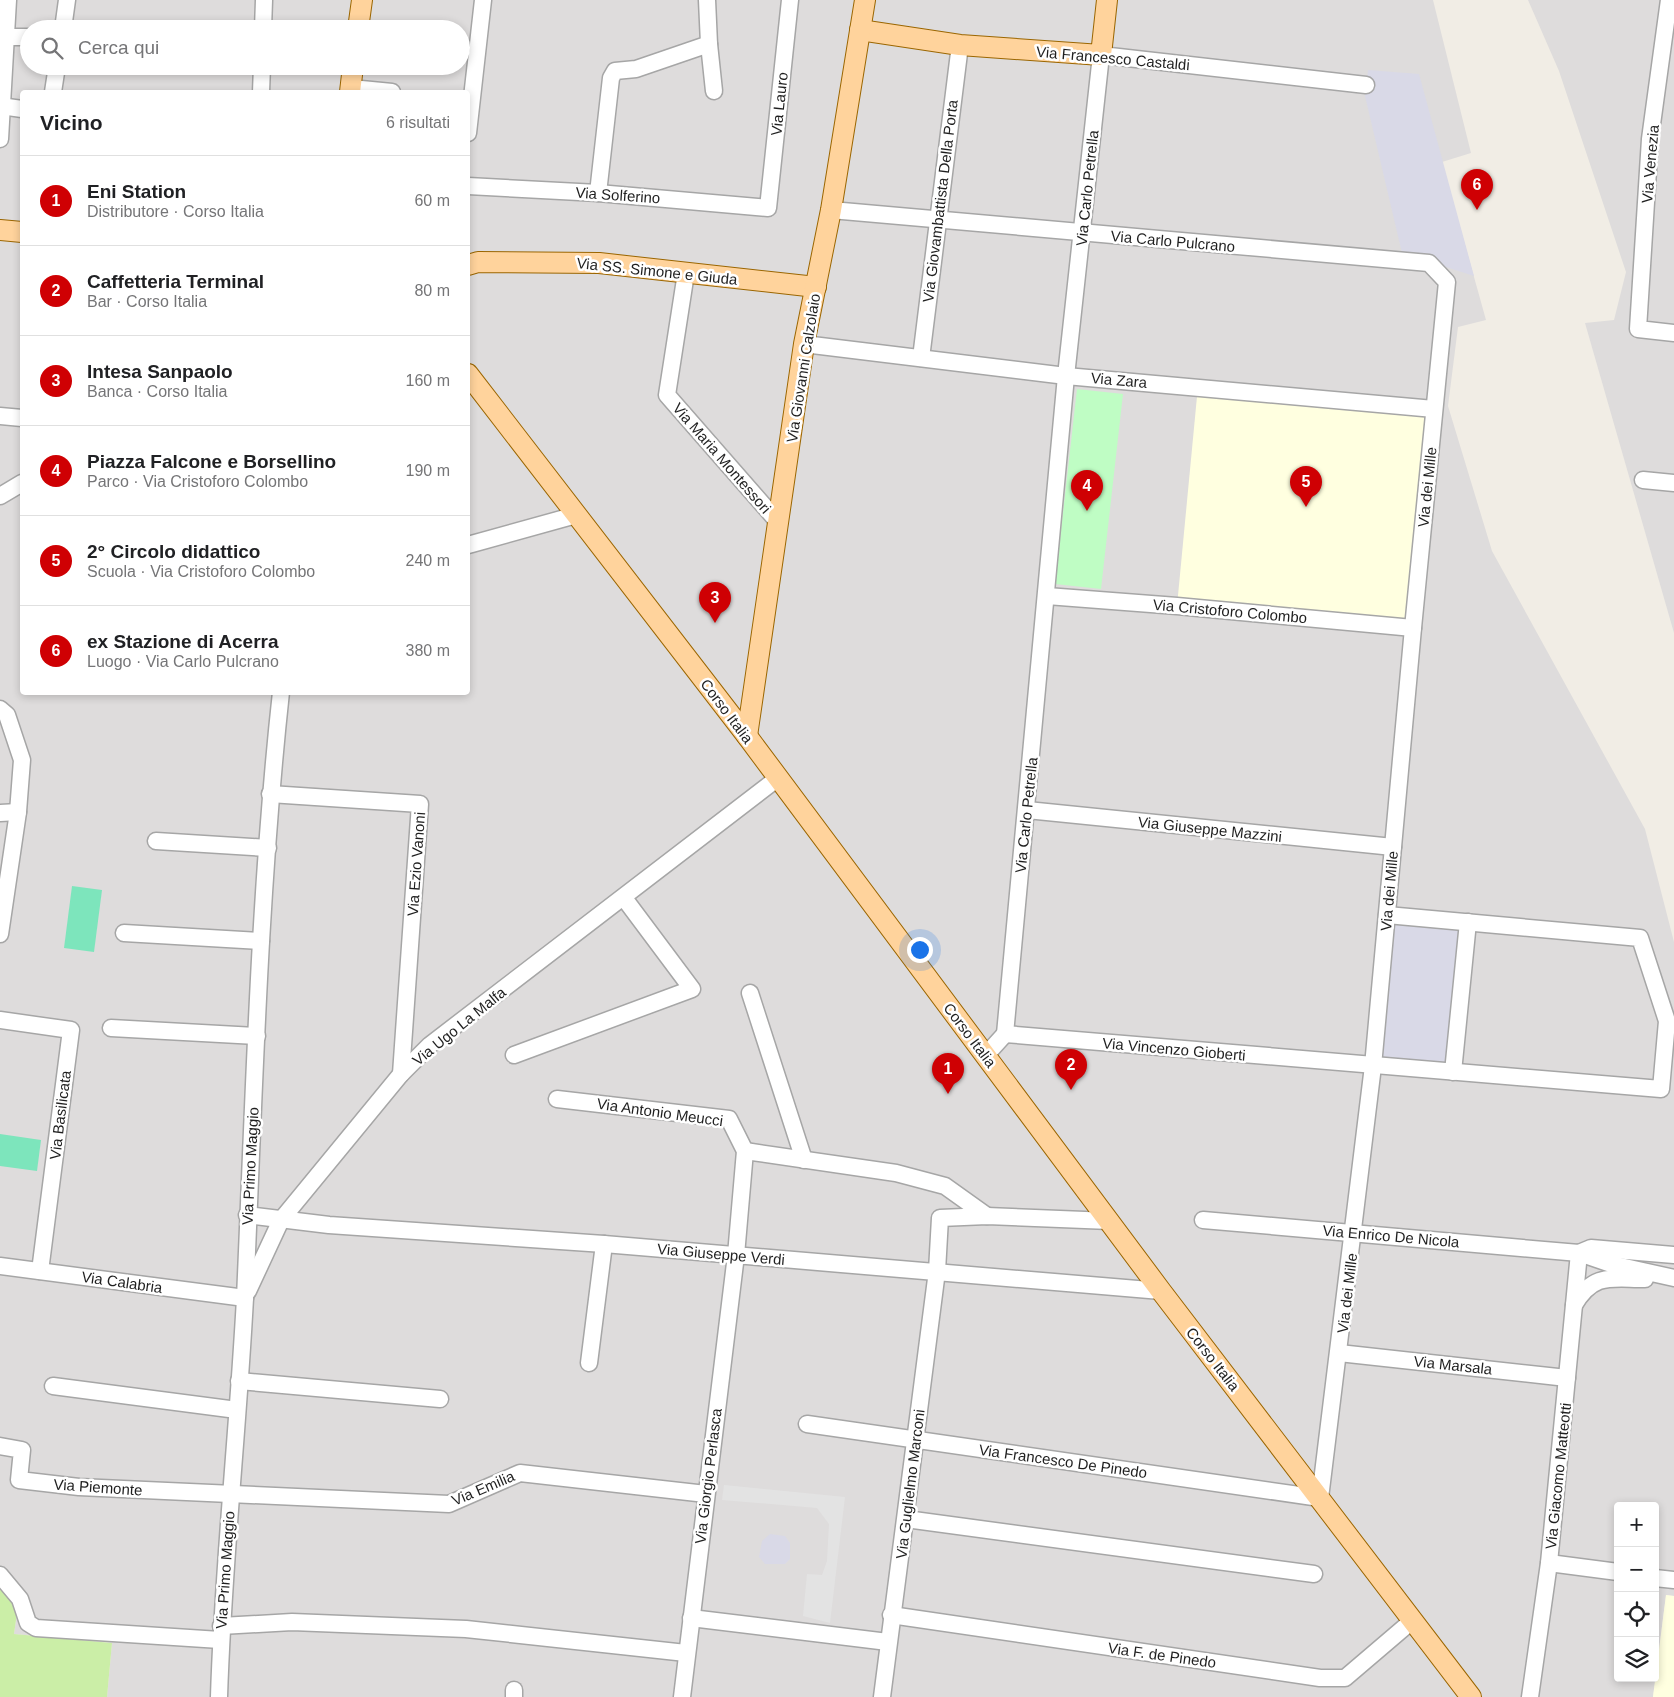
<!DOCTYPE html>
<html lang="it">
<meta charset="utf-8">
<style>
:root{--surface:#fff;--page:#f2f2f2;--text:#202124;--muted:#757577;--line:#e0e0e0;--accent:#cf0003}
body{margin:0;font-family:Arial,sans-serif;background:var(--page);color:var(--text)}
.controls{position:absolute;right:15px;bottom:15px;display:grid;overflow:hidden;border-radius:5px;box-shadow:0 2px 8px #0003}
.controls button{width:45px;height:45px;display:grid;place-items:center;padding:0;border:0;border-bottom:1px solid var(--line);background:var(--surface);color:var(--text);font:25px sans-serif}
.you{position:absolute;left:919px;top:949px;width:18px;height:18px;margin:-12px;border:4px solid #fff;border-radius:50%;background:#1a73e8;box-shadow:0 0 0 8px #1a73e833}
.badge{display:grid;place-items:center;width:32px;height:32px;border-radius:50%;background:var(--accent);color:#fff;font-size:16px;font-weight:700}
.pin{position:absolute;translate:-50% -41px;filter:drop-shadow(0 1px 2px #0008)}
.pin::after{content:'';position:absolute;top:26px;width:18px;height:15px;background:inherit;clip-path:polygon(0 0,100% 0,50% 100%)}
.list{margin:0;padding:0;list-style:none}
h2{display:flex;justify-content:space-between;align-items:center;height:65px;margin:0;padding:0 20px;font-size:21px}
h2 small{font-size:16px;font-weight:400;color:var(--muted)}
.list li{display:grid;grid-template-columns:32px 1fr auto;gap:15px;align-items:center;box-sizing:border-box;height:90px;padding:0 20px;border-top:1px solid var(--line)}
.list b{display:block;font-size:19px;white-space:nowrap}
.list p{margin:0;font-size:16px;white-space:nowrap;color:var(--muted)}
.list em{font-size:16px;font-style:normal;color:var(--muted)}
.icon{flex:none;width:28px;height:28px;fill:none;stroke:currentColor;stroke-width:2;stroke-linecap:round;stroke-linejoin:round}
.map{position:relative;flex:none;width:1674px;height:1697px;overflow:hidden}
.search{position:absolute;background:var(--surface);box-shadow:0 2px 8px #0003;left:20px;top:20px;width:450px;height:55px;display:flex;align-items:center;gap:12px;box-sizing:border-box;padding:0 18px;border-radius:28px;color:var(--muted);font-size:19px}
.panel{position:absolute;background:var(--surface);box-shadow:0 2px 8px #0003;left:20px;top:90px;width:450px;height:605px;border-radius:5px}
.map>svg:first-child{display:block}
.residential{fill:#dedcdc;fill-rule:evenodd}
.education{fill:#ffffe0}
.grass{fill:#cbeea7}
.park{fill:#bffdc4}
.pitch{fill:#7de5bc}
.parking{fill:#e3e3e3}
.plaza{fill:#d9d9e7}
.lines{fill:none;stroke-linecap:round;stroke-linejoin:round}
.minor-casing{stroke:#a6a6a6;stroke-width:19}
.major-casing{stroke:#9b6600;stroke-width:22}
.minor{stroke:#fff;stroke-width:16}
.major{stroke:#ffd39c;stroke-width:20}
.labels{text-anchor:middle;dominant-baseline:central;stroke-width:5;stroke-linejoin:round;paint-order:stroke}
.street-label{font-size:15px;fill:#1f1f1f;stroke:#fff}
</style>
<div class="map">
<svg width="1674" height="1697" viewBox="0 0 1674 1697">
<rect width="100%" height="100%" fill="#f1ede5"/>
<g class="residential">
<path d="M0,0H1433L1471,153L1442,162L1486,320L1458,327L1448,406L1492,551L1645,829L1674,942V1596L1666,1595L1653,1697H107L112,1643L14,1634L18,1606L0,1585ZM29,29H461V66H29ZM22,92H468V692H22ZM1618,1506H1655V1678H1618Z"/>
<polygon points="1528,0 1674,0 1674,633 1585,323 1614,320 1626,272 1559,71"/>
</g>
<g class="education">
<polygon points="1198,386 1434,409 1413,628 1177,606"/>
<polygon points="1666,1595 1674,1596 1674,1697 1653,1697"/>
</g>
<polygon class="grass" points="0,1585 18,1606 14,1634 112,1643 107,1697 0,1697"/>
<polygon class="park" points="1077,389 1123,394 1101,589 1055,584"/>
<g class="pitch">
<polygon points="72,886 102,890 94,952 64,948"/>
<polygon points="0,1134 41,1140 37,1171 0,1166"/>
</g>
<polygon class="parking" points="724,1485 845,1497 830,1623 803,1616 807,1574 822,1575 827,1561 829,1524 817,1508 722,1500"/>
<g class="plaza">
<polygon points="1368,70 1419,74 1474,276 1402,253 1365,96"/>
<polygon points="1393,923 1463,930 1446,1067 1380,1060"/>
<polygon points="770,1534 785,1536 790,1543 790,1559 785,1564 765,1564 759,1557 762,1541"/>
</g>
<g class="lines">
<g class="minor-casing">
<g id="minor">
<polyline points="1669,0 1650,139 1638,329 1674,333"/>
<polyline points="63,29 67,0"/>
<polyline points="263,29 264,0"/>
<polyline points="7,37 29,37"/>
<polyline points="709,44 714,91"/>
<polyline points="351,88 392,92"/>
<polyline points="53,92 57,66"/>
<polyline points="261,92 262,66"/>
<polyline points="0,106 22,109"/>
<polyline points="468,133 483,0"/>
<polyline points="0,139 8,0"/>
<polyline points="468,186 598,193 768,208 790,0"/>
<polyline points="598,193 611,78 615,71 636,69 709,44 707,0"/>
<polyline points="686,273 667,395 779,523"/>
<polyline points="804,344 1066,376 1434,409"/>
<polyline points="921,358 960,45"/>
<polyline points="0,416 22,418"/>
<polyline points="1643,480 1674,483"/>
<polyline points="0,496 22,483"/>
<polyline points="468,545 576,515"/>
<polyline points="1047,596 1177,606 1413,628"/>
<polyline points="0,709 7,715 22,760 18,812 0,934"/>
<polyline points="270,794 420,804 401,1074"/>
<polyline points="1027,810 1393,847"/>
<polyline points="0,813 18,812"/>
<polyline points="156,841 268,848"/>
<polyline points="124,933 261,941"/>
<polyline points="750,993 804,1160"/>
<polyline points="0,1020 71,1030 40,1271"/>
<polyline points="111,1028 257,1036"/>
<polyline points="1005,1034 1066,376 1101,55 1366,85"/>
<polyline points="1005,1034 1661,1089 1667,1021 1640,938 1387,915"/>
<polyline points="514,1055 692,989 624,898"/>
<polyline points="985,1056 1005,1034"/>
<polyline points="1453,1072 1468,922"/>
<polyline points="557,1099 729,1119 745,1151 736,1255 682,1697"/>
<polyline points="745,1151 896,1173 945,1186 987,1216"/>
<polyline points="247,1215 329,1225 604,1244 1161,1291"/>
<polyline points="1203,1220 1579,1253 1611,1264 1674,1278"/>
<polyline points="0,1266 245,1298"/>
<polyline points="248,1291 281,1220 401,1074 430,1045 778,778"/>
<path d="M1574,1305C1594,1272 1611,1279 1645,1279"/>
<polyline points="1339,1353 1567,1378"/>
<polyline points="589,1363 604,1244"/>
<polyline points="239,1381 440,1399"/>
<polyline points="53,1386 237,1410"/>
<polyline points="807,1424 1320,1498 1373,1066 1413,628 1447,282 1429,263 831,210"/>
<polyline points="0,1446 22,1450 19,1480 79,1487 449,1504 520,1473 706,1494"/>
<polyline points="906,1519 1314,1574"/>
<polyline points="1549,1563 1618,1572"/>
<polyline points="0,1575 20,1599 28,1623 36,1628 220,1640"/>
<polyline points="1655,1578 1674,1580"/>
<polyline points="891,1615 1320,1678 1345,1678 1413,1620"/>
<polyline points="691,1618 888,1642"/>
<polyline points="221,1626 292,1622 466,1629 686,1653"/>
<path d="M219,1697C223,1564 238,1431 245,1298C254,1096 259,894 281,692"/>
<polyline points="514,1697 514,1690"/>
<polyline points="882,1697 937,1271 940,1218 987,1216 1110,1221"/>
<polyline points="1530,1697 1549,1563 1579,1253 1591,1248 1674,1255"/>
</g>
</g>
<g class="major-casing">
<g id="major">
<polyline points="358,29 362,0"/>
<polyline points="860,30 960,45 1101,55 1107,0"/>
<polyline points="350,92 353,66"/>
<polyline points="0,230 22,232"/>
<polyline points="468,265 478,262 599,263 816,287"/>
<polyline points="468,374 747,736 1161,1291 1471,1697"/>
<polyline points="747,736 804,344 831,210 865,0"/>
</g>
</g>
<use href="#minor" class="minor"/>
<use href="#major" class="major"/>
</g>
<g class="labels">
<g class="street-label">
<text transform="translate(1113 58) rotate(5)">Via Francesco Castaldi</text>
<text transform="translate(779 104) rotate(-84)">Via Lauro</text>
<text transform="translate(1650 164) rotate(-85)">Via Venezia</text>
<text transform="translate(1087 188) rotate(-84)">Via Carlo Petrella</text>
<text transform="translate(618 195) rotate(4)">Via Solferino</text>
<text transform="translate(940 201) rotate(-83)">Via Giovambattista Della Porta</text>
<text transform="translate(1173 241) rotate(5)">Via Carlo Pulcrano</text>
<text transform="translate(657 271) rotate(6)">Via SS. Simone e Giuda</text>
<text transform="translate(803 368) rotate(-81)">Via Giovanni Calzolaio</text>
<text transform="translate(1119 380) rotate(5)">Via Zara</text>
<text transform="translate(722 458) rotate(49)">Via Maria Montessori</text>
<text transform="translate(1427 487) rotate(-84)">Via dei Mille</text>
<text transform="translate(1230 611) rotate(5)">Via Cristoforo Colombo</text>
<text transform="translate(727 711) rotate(53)">Corso Italia</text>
<text transform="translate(1026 815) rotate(-84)">Via Carlo Petrella</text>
<text transform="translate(1210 829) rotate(6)">Via Giuseppe Mazzini</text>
<text transform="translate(416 864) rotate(-86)">Via Ezio Vanoni</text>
<text transform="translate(1389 891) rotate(-85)">Via dei Mille</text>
<text transform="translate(459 1026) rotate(-39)">Via Ugo La Malfa</text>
<text transform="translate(970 1035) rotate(53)">Corso Italia</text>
<text transform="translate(1174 1049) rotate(5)">Via Vincenzo Gioberti</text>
<text transform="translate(660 1112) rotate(8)">Via Antonio Meucci</text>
<text transform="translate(60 1115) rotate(-83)">Via Basilicata</text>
<text transform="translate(250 1166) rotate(-87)">Via Primo Maggio</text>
<text transform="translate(1391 1236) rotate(5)">Via Enrico De Nicola</text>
<text transform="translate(721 1254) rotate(5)">Via Giuseppe Verdi</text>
<text transform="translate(122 1282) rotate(8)">Via Calabria</text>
<text transform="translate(1347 1293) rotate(-83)">Via dei Mille</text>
<text transform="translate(1213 1359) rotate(52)">Corso Italia</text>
<text transform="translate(1453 1365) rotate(6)">Via Marsala</text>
<text transform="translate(1063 1461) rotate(8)">Via Francesco De Pinedo</text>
<text transform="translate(708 1476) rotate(-83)">Via Giorgio Perlasca</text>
<text transform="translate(1558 1476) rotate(-84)">Via Giacomo Matteotti</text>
<text transform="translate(910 1484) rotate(-83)">Via Guglielmo Marconi</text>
<text transform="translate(98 1487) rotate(4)">Via Piemonte</text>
<text transform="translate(483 1488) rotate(-23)">Via Emilia</text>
<text transform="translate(225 1570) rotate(-86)">Via Primo Maggio</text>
<text transform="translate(1162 1655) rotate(8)">Via F. de Pinedo</text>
</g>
</g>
</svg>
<div class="controls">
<button>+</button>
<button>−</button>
<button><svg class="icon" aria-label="locate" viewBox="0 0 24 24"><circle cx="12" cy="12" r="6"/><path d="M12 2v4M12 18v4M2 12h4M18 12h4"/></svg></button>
<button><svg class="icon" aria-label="layers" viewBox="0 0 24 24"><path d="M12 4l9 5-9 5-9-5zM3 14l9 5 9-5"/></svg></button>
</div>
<div class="you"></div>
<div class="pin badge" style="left:948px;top:1094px">1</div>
<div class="pin badge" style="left:1071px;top:1090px">2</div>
<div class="pin badge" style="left:715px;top:623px">3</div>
<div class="pin badge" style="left:1087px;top:511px">4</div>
<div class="pin badge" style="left:1306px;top:507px">5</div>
<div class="pin badge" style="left:1477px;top:210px">6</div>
<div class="search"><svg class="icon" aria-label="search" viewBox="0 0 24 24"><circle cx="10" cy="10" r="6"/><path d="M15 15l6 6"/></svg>Cerca qui</div>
<section class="panel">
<h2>Vicino<small>6 risultati</small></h2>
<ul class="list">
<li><span class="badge">1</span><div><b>Eni Station</b><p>Distributore · Corso Italia</p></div><em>60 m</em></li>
<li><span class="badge">2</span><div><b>Caffetteria Terminal</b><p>Bar · Corso Italia</p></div><em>80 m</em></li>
<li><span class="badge">3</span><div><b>Intesa Sanpaolo</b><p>Banca · Corso Italia</p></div><em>160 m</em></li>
<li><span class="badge">4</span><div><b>Piazza Falcone e Borsellino</b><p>Parco · Via Cristoforo Colombo</p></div><em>190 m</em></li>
<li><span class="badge">5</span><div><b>2° Circolo didattico</b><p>Scuola · Via Cristoforo Colombo</p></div><em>240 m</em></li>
<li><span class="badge">6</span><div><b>ex Stazione di Acerra</b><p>Luogo · Via Carlo Pulcrano</p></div><em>380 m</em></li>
</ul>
</section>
</div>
